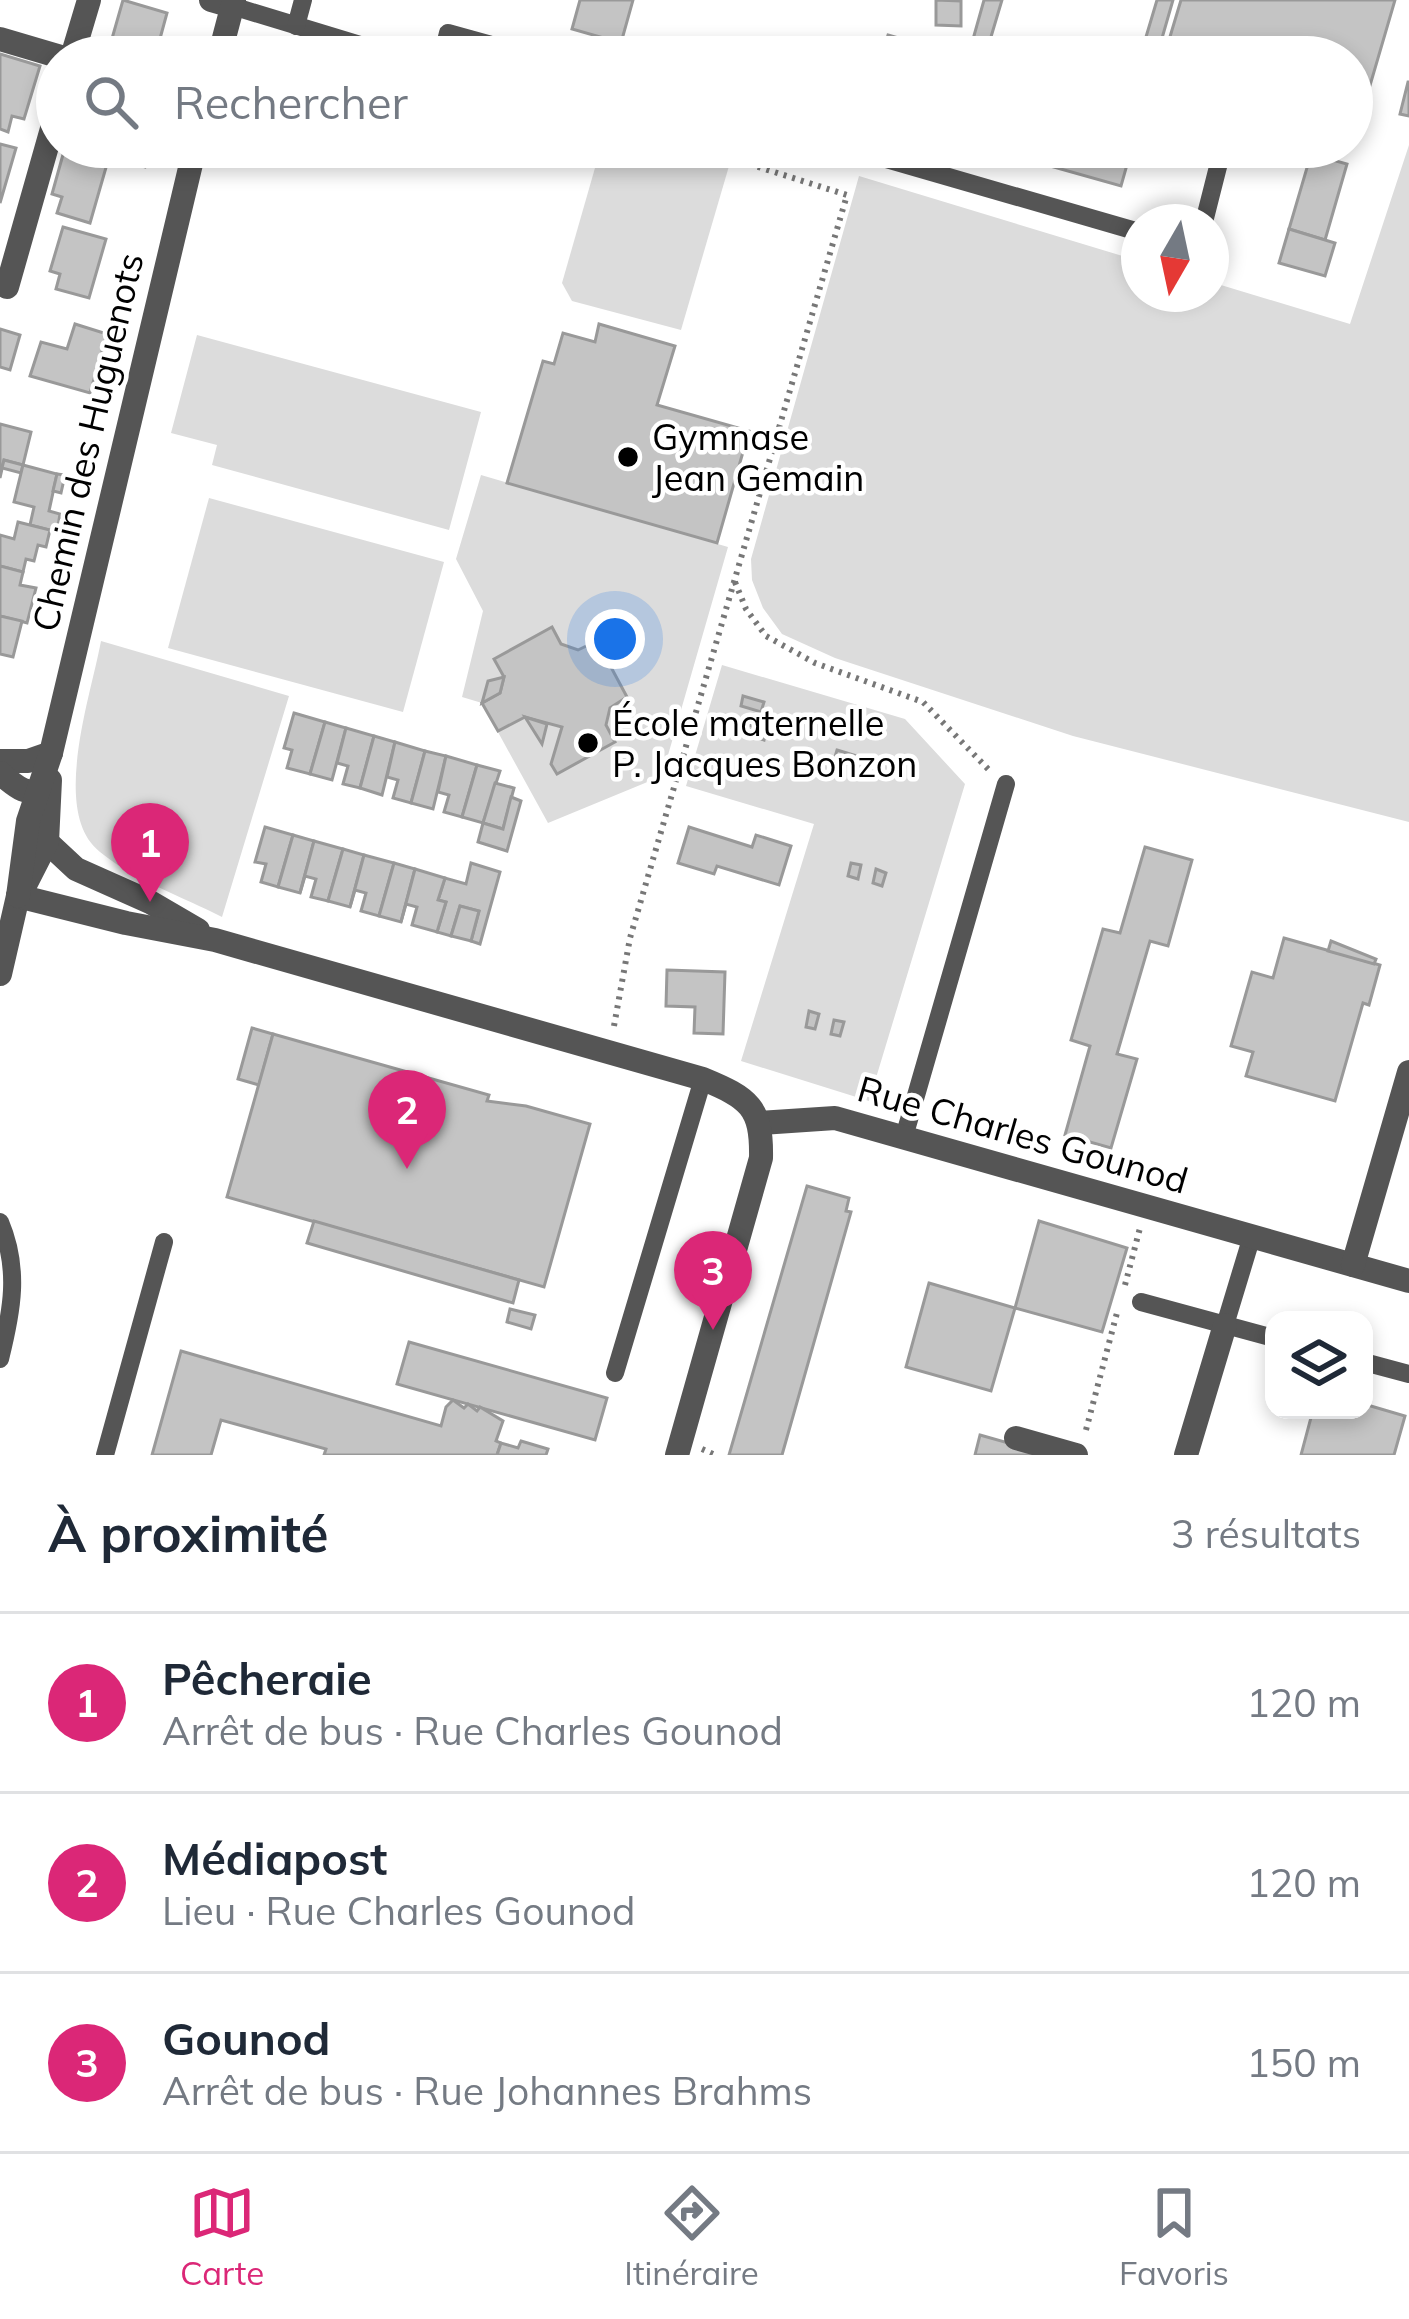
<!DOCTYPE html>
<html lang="fr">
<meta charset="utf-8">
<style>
:root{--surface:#fff;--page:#f6f6f7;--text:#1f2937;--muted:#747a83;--line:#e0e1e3;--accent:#db2777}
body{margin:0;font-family:Mulish,sans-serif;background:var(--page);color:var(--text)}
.controls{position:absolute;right:36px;bottom:36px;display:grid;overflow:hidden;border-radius:24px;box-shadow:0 6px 18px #0003}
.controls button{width:108px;height:108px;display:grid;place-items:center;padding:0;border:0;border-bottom:3px solid var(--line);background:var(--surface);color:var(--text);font:60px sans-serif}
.compass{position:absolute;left:1121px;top:204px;width:108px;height:108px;border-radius:50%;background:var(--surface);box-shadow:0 6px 18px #0003;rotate:189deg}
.you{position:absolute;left:615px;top:639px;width:42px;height:42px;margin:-30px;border:9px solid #fff;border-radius:50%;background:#1a73e8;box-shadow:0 0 0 18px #1a73e833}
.badge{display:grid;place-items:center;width:78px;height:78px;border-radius:50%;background:var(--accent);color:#fff;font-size:39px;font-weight:700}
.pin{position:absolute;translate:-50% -99px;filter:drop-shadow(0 3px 6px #0008)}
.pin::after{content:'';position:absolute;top:63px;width:42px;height:36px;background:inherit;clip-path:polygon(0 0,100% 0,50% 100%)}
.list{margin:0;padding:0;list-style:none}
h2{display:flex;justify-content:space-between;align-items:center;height:156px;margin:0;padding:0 48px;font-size:51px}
h2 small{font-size:39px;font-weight:400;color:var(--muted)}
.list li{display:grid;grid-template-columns:78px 1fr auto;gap:36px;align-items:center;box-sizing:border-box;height:180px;padding:0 48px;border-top:3px solid var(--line)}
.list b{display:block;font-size:45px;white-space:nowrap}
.list p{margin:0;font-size:39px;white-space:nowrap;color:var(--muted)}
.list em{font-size:39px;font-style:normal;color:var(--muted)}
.icon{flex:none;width:66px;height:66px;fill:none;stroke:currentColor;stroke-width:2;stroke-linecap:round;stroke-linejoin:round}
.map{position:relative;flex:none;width:1409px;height:1455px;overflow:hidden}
.search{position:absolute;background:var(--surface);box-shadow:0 6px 18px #0003;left:36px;right:36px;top:36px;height:132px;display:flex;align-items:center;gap:30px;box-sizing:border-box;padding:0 42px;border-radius:66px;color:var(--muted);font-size:45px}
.sheet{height:696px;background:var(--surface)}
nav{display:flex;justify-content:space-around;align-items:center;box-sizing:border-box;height:168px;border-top:3px solid var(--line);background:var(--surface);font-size:33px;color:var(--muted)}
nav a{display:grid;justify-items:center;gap:6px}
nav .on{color:var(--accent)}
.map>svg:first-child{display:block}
.green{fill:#dcdcdc}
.building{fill:#c4c4c4;stroke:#999;stroke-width:3}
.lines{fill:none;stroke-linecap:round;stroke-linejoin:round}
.path{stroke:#777;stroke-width:6;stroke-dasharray:3 6;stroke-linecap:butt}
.service{stroke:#555;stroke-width:18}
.pedestrian{stroke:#555;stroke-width:24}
.minor{stroke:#555;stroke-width:24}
.tertiary{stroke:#555;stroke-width:24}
.poi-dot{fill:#000;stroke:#fff;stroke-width:4.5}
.labels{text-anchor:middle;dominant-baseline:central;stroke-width:9;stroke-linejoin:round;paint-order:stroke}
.poi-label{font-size:36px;fill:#000;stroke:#fff;text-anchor:start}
.street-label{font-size:36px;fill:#000;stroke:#fff}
</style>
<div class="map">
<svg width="1409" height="1455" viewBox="0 0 1409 1455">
<rect width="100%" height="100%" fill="#fff"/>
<g class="green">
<polygon points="1409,145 1409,822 1073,736 835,658 782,634 763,608 752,580 751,559 859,176 1139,261 1139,294 1211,294 1211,282 1350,324"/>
<polygon points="601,147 669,147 729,166 681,330 572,301 562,283"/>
<polygon points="197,335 481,412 449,530 212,465 217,445 171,433"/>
<polygon points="481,475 728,547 662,776 548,823 482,703 462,697 483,611 456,559"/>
<polygon points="209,498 444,562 403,712 168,648"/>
<path d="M101,641L289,696L222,917C183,897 134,880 100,852C50,813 91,696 101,641Z"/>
<polygon points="722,665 905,719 965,784 869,1101 741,1061 814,824 686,786"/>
</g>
<g class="building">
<polygon points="123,0 167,13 155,57 107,56"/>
<polygon points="580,0 633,0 621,43 572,29"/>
<polygon points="936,0 961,1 961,26 936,25"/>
<polygon points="984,0 1002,0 985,57 968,57"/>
<polygon points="1157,0 1173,0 1158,52 1174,57 1140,57"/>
<polygon points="1181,0 1395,0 1364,106 1352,103 1352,57 1191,57 1166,50"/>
<polygon points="888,35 964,57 881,57"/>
<polygon points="0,54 40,66 24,119 12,116 8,132 0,129"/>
<polygon points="1408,82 1409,82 1409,116 1400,114"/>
<polygon points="0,144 16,148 0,203"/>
<polygon points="103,147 151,147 145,167 101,154"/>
<polygon points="983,147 1132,147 1121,186"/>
<polygon points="64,151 107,164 90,223 57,213 62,197 52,194"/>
<polygon points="1311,154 1347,164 1325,240 1289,229"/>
<polygon points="63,227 106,239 89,298 56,289 60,274 50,271"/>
<polygon points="1289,229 1335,243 1325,276 1279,263"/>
<polygon points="75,324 107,334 90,393 30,376 41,342 67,349"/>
<polygon points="599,324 675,346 657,405 749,431 717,543 507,483 543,361 554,364 563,333 595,342"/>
<polygon points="0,329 20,335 10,370 0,367"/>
<polygon points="0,424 31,432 23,465 4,460 0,478"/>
<polygon points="4,460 23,465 21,473 2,468"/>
<polygon points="23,465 57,474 49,511 60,514 57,532 30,525 34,507 14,502"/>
<polygon points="57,474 65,475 61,493 53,491"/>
<polygon points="18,522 50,530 46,547 38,545 34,561 26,559 23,572 0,566 0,535 14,539"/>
<polygon points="0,566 23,572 20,585 36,588 27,623 0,616"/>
<polygon points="0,616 22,621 13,657 0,654"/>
<polygon points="552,627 561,644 578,650 597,641 627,697 610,708 606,725 615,742 557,774 551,764 562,727 525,717 498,731 482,703 500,693 504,677 494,659"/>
<polygon points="504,677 500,693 482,703 488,681"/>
<polygon points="743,696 764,702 761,712 741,706"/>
<polygon points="294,713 325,722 310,774 287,768 292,750 284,748"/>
<polygon points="525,717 547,724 542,744"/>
<polygon points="735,721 766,730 764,740 732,731"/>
<polygon points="325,722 346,728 332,780 310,774"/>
<polygon points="840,722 860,727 858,739 837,734"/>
<polygon points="346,728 374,736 360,788 343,784 348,766 337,763"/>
<polygon points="374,736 395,742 382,795 360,788"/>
<polygon points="395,742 425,751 411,803 393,798 398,780 387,777"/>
<polygon points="837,750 857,756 855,766 834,760"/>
<polygon points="425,751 446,756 433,809 411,803"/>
<polygon points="446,756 477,765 462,817 444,812 449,795 438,792"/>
<polygon points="477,765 500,771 483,823 462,817"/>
<polygon points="495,783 514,788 503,829 483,823"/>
<polygon points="511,797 521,801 507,851 478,842 483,823 503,829"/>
<polygon points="265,827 293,835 278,887 261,882 266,864 255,862"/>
<polygon points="689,827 752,847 756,835 791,846 779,885 717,866 714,874 678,863"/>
<polygon points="293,835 314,841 300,893 278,887"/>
<polygon points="314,841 343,849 328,901 311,897 316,879 305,876 300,893"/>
<polygon points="1145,847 1192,860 1168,946 1150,941 1117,1054 1137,1059 1111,1148 1065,1135 1090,1046 1071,1040 1103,929 1120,933"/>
<polygon points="343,849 364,855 350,907 328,901"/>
<polygon points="364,855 394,863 379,916 361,911 366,893 355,890 350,907"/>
<polygon points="394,863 415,869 401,922 379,916"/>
<polygon points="471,863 500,872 480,944 471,941 479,911 460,906 451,936 437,932 446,902 438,900 445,878 466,884"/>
<polygon points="851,863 861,865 858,879 848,876"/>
<polygon points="415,869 445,878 438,900 446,902 437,932 412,925 417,907 406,904 401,922"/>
<polygon points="876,869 886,873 882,886 873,883"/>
<polygon points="460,906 479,911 471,941 451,936"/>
<polygon points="1284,938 1380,965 1369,1005 1363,1003 1335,1101 1246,1076 1253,1052 1231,1046 1252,972 1273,978"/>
<polygon points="1331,941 1376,959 1374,964 1328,951"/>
<polygon points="667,970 725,972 723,1034 694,1033 695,1007 666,1006"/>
<polygon points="809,1011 819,1014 815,1029 806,1027"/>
<polygon points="834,1020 844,1022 840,1036 831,1034"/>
<polygon points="252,1028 273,1034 259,1085 238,1079"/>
<polygon points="273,1034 489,1095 487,1101 526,1106 590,1124 544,1287 227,1197"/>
<polygon points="807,1186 849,1198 846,1211 851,1212 782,1455 729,1455"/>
<polygon points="314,1221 519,1280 513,1303 307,1243"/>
<polygon points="1039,1221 1127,1248 1102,1332 1015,1308"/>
<polygon points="929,1283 1015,1308 991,1391 906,1367"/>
<polygon points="510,1309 535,1315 531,1329 507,1322"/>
<polygon points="409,1342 607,1398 595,1440 397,1384"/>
<polygon points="181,1351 441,1426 446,1407 453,1400 464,1408 468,1404 477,1411 480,1407 503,1421 496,1441 501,1443 497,1455 324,1455 326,1449 221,1420 211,1455 152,1455"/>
<polygon points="1364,1404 1405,1416 1394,1455 1301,1455 1313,1410 1364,1410"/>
<polygon points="980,1435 1051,1455 975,1455"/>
<polygon points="521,1441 548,1449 546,1455 497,1455 501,1443 518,1448"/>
</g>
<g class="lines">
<g class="path">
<polyline points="735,582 746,609 766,636 815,663 923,702 989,770"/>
<polyline points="614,1026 630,938 847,195 695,147"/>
<polyline points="1125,1285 1140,1228"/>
<polyline points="1086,1430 1118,1309"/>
<polyline points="702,1449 715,1455"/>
</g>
<g class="service">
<polyline points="232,6 400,57"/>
<polyline points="296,26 303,0"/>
<polyline points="442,57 448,33 535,57"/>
<polyline points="845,147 1139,232"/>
<polyline points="1204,222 1223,147"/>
<polyline points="904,1137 1006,784"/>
<path d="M0,1222C20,1269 12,1311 0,1359"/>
<polyline points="1141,1302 1274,1338"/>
<polyline points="1225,1325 1252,1236"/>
<polyline points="1364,1362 1409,1374"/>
<polyline points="615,1373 703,1079"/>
<polyline points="105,1455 164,1242"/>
</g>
<g class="pedestrian">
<polyline points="1016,1438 1076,1455"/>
<polyline points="1186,1455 1225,1325"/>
</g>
<g class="minor">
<polyline points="211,0 232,6"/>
<polyline points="0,39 61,57"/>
<polyline points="72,57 89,0"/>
<polyline points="7,287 57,111"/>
<polyline points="0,761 28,761 51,753"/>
<path d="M0,773C16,787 28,798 49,789"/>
<polyline points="0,974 18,896"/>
<polyline points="760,1123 835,1118 1409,1281"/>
<polyline points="1353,1265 1409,1072"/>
</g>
<g class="tertiary">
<polyline points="219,57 234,0"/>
<polyline points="47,842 76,869 150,902 198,930"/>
<polyline points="23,889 47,842 50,780"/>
<path d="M18,896L126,923L215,940L703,1079C749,1098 762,1107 761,1158L677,1455"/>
<polyline points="18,896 28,821 51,753 195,147"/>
</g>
</g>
<g class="poi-dot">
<circle cx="628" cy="457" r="12"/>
<circle cx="588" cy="743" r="12"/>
</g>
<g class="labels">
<g class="poi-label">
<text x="652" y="436">Gymnase<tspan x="652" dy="41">Jean Gemain</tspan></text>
<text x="612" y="722">École maternelle<tspan x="612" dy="41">P. Jacques Bonzon</tspan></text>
</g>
<g class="street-label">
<text transform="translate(87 442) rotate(-77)">Chemin des Huguenots</text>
<text transform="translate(1023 1134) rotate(16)">Rue Charles Gounod</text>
</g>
</g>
</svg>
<div class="controls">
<button><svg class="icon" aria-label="layers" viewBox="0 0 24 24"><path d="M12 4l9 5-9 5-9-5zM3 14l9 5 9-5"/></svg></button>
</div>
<svg class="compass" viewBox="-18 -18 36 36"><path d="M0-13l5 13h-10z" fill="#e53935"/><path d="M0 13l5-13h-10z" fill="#747a83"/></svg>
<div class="you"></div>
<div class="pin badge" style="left:150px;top:902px">1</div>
<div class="pin badge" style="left:407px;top:1169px">2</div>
<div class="pin badge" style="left:713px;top:1330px">3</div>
<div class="search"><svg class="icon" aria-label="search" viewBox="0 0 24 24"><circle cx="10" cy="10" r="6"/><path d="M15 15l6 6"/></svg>Rechercher</div>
</div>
<section class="sheet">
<h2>À proximité<small>3 résultats</small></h2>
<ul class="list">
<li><span class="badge">1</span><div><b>Pêcheraie</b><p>Arrêt de bus · Rue Charles Gounod</p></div><em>120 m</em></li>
<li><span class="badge">2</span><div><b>Médiapost</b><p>Lieu · Rue Charles Gounod</p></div><em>120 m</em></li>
<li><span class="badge">3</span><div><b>Gounod</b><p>Arrêt de bus · Rue Johannes Brahms</p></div><em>150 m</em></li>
</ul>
</section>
<nav>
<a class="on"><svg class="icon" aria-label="map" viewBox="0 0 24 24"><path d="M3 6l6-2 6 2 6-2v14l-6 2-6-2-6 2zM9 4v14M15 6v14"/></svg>Carte</a>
<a><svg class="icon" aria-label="directions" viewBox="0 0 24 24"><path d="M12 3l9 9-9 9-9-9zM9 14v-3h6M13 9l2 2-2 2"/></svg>Itinéraire</a>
<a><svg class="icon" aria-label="saved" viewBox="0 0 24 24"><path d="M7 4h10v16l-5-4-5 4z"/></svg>Favoris</a>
</nav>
